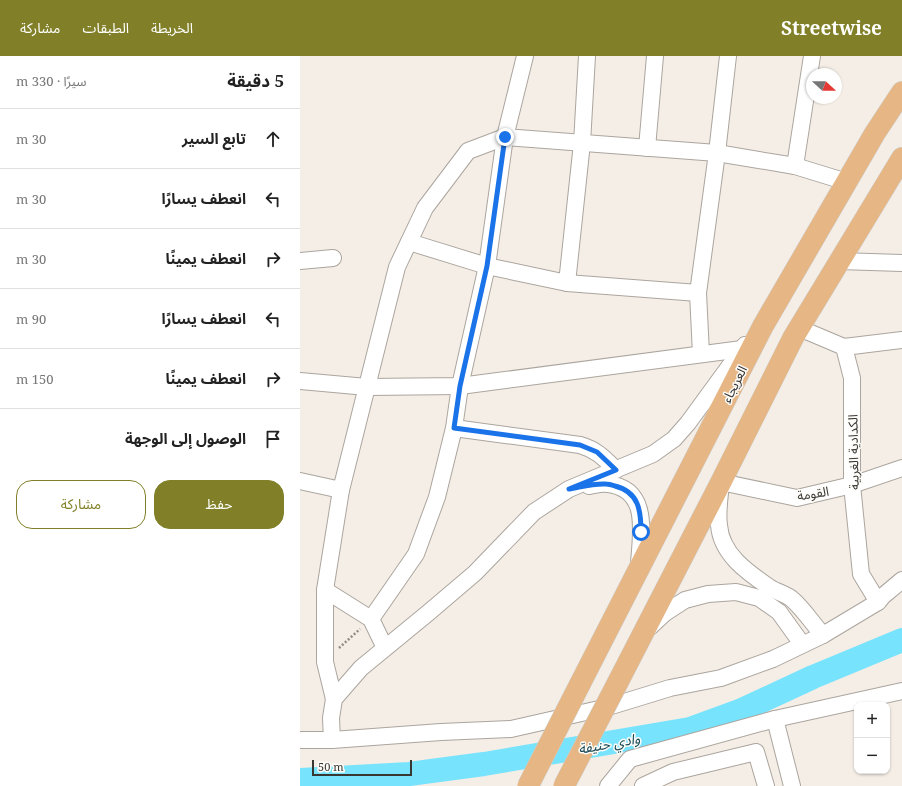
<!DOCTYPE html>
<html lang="ar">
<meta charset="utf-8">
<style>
:root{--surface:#fff;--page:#f6f6f6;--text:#222;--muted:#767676;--line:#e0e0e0;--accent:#818028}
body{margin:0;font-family:"Noto Serif","Noto Sans Arabic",serif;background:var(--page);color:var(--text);direction:rtl}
.controls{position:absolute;right:12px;bottom:12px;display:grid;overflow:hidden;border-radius:8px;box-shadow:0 1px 3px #0004}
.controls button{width:36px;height:36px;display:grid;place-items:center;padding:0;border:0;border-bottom:1px solid var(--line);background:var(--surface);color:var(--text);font:20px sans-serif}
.compass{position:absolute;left:506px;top:12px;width:36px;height:36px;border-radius:50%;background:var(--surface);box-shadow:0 1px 3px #0004;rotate:111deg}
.scale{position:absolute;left:12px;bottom:10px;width:100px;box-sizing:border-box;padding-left:4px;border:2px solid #393733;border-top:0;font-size:11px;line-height:14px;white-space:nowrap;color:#393733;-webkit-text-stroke:3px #fefcf9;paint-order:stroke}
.stop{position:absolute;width:12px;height:12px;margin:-9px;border:3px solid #1a73e8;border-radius:50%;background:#fff}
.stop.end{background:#1a73e8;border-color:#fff;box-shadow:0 1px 4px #0008}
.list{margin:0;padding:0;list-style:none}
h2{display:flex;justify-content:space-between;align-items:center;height:52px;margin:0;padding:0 16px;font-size:17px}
h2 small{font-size:13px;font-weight:400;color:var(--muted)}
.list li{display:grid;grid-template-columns:26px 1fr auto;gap:12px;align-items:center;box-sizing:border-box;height:60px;padding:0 16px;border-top:1px solid var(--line)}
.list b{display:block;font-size:15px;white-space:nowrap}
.list em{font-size:13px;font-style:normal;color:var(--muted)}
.actions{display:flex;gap:8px;padding:12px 16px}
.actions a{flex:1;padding:9px 0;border:1px solid var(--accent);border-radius:16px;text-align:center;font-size:14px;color:var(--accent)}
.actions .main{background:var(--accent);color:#fff}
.icon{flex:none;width:22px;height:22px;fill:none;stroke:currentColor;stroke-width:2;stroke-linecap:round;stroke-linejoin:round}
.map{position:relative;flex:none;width:602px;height:730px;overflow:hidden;direction:ltr}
header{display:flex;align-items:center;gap:24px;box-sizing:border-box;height:56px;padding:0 20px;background:var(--accent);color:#fff}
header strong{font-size:19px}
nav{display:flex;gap:22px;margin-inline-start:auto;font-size:14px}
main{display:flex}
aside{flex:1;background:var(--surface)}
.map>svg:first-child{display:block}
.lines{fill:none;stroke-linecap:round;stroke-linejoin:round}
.river{stroke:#77e3fd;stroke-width:24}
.minor-casing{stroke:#aba59e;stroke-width:18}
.major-casing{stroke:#cfcfce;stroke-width:22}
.path{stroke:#908c86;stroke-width:2.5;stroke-dasharray:2 2;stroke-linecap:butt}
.minor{stroke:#fff;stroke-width:16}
.major{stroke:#e6b685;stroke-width:21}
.major-bridge-casing{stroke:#cfcfce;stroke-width:22;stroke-linecap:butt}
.major-bridge{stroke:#e6b685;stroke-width:21}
.route{stroke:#1a73e8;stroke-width:5}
.labels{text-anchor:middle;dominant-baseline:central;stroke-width:3;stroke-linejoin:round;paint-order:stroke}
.street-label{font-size:13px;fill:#393733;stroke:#fefcf9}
.water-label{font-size:14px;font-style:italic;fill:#13444f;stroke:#fefcf9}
</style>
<header>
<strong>Streetwise</strong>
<nav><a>الخريطة</a><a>الطبقات</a><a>مشاركة</a></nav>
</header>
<main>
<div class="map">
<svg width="602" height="730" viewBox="0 0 602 730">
<rect width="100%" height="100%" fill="#f4eee6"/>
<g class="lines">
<polyline class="river" points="0,724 109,718 184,708 390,673 442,654 513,621 602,584"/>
<g class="minor-casing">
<g id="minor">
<polyline points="347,92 355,0"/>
<polyline points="495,110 512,0"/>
<polyline points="109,186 187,210 267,227 398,237"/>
<polyline points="0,205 33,202"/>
<polyline points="539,205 602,207"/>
<polyline points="267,227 282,87 287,0"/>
<polyline points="499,272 544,291 552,322 552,429 561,518 578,546"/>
<polyline points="544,291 602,284"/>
<polyline points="401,298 398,237 417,97 428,0"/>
<polyline points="0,325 67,331 160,330 442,293"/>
<path d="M154,372L280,389C297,394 304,402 316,414"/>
<polyline points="0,425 41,434"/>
<path d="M289,430C295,429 302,427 308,428C350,433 341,477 339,507"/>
<polyline points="25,534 71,563 85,592"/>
<polyline points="71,563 116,498 137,441 154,372 160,330 187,210 205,81 225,0"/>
<polyline points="350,571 365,557 385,544 408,538 436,536 459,542 479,556 502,588"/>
<path d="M523,579C513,568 504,554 493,544C487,538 476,536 469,531C447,516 421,498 419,469C417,456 420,440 421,426L497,442L552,429L602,412"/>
<polyline points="34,643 25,606 25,534 41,434 97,211 125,152 168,95 205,81 417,97 495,110 547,126"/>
<polyline points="475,663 602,635"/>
<polyline points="0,684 32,684 141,676 211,673 308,651 370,632 421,622 473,603 523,579 578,546 583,540 602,524"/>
<polyline points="32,684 31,662 34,643 61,612 128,557 175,517 234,456 269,433 353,398 374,383 388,367 445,289"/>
<polyline points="308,730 330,703 475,663 492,730"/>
<polyline points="343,730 373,716 456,696 466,730"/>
</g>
</g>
<g class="major-casing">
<g id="major">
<polyline points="318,626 421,426 493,282 602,102"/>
<polyline points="280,628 463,270 575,77 602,36"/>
</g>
</g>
<polyline class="path" points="39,592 60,573"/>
<use href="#minor" class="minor"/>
<use href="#major" class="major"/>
<g class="major-bridge-casing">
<g id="major-bridge">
<polyline points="228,730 280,628"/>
<polyline points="264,730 318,626"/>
</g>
</g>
<use href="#major-bridge" class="major-bridge"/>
</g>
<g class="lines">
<path class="route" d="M205,81L187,210L160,330L154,372L280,389L297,396L316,414L269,433C281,431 294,427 306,428C309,428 312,429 315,430C339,436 341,455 341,476"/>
</g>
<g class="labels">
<g class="street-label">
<text transform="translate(434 328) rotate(-63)">العريجاء</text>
<text transform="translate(553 396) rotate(-91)">الكدادية الغربية</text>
<text transform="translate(513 437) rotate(-9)">القومة</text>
</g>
<g class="water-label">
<text transform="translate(309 687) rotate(-10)">وادي حنيفة</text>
</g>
</g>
</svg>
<div class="controls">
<button>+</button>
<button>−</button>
</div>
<svg class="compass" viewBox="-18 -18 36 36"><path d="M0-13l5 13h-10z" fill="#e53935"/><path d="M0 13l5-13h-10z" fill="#767676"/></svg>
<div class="scale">50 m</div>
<div class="stop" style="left:341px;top:476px"></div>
<div class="stop end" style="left:205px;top:81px"></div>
</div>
<aside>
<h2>5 دقيقة<small>سيرًا · 330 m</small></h2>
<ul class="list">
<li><svg class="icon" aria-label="ahead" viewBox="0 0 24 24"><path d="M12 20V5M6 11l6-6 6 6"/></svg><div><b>تابع السير</b></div><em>30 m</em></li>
<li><svg class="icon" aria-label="left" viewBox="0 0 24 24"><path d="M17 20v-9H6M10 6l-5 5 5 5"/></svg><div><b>انعطف يسارًا</b></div><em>30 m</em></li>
<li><svg class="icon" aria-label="right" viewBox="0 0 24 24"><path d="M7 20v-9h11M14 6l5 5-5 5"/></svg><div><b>انعطف يمينًا</b></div><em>30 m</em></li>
<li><svg class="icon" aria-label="left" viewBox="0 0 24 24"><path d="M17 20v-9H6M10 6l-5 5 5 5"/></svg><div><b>انعطف يسارًا</b></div><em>90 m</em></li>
<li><svg class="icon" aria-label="right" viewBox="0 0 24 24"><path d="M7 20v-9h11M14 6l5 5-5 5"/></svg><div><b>انعطف يمينًا</b></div><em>150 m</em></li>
<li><svg class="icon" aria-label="arrive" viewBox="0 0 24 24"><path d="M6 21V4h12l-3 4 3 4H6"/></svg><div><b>الوصول إلى الوجهة</b></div></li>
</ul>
<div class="actions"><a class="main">حفظ</a><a>مشاركة</a></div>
</aside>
</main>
